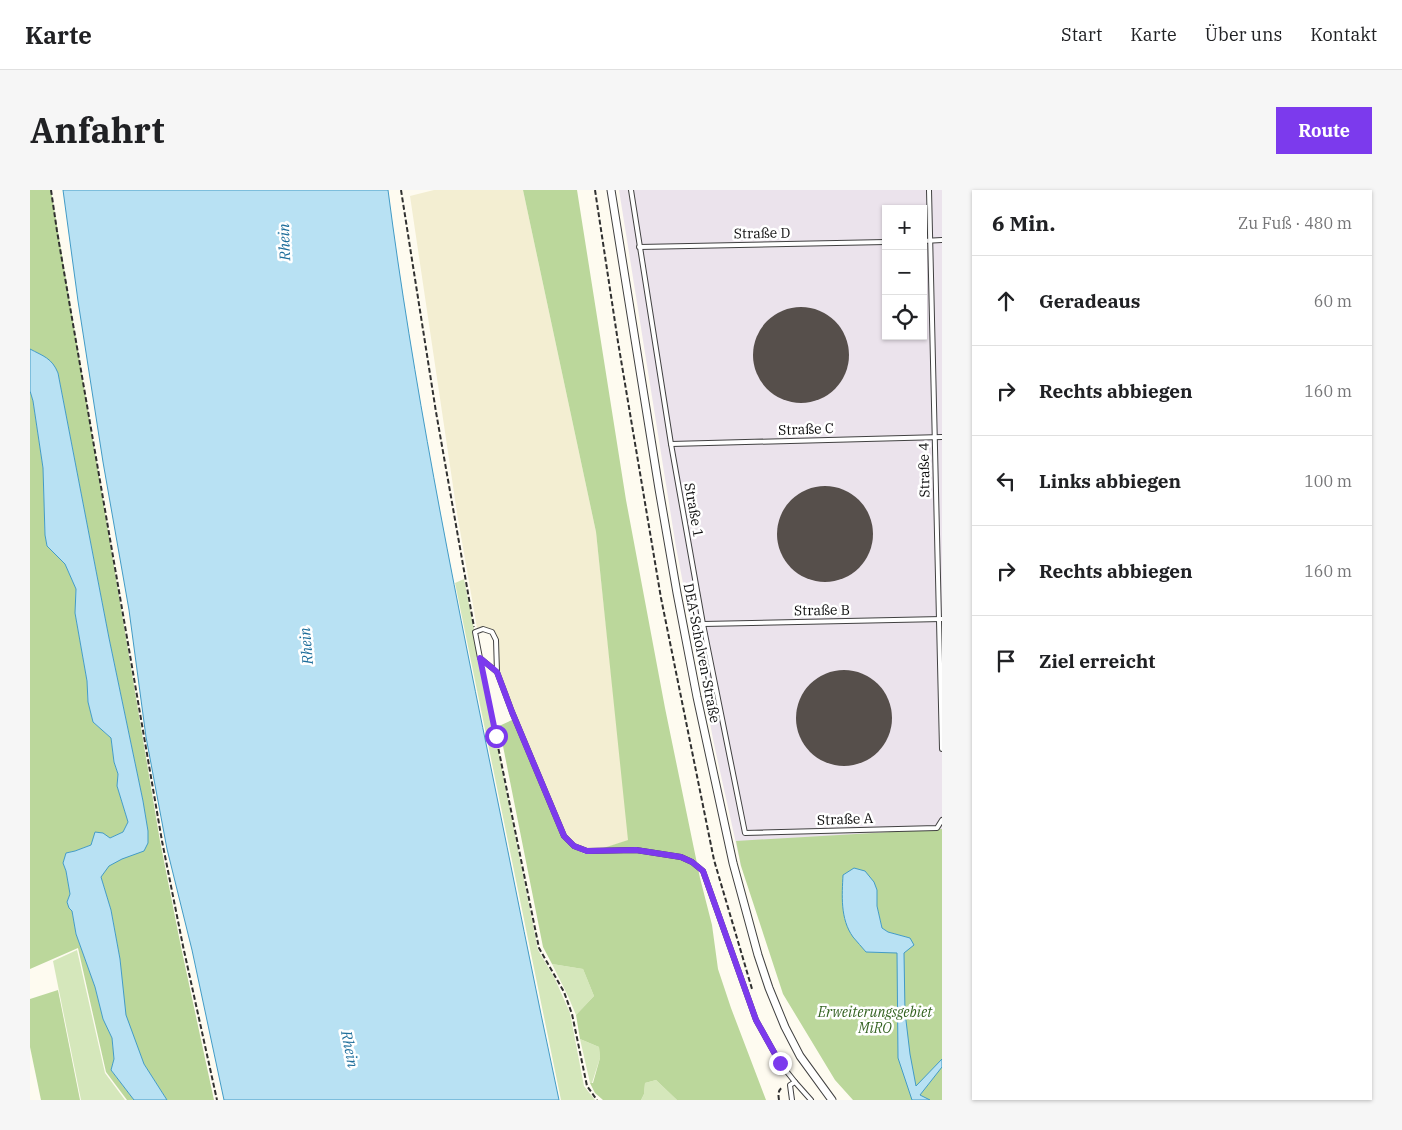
<!DOCTYPE html>
<html lang="de">
<meta charset="utf-8">
<style>
:root{--surface:#fff;--page:#f6f6f6;--text:#202124;--muted:#757577;--line:#e0e0e0;--accent:#7c3aed}
body{margin:0;font-family:"IBM Plex Serif",serif;background:var(--page);color:var(--text)}
.controls{position:absolute;right:15px;top:15px;display:grid;overflow:hidden;border-radius:0px;box-shadow:0 1px 4px #0004}
.controls button{width:45px;height:45px;display:grid;place-items:center;padding:0;border:0;border-bottom:1px solid var(--line);background:var(--surface);color:var(--text);font:25px sans-serif}
.stop{position:absolute;width:15px;height:15px;margin:-11px;border:4px solid #7c3aed;border-radius:50%;background:#fff}
.stop.end{background:#7c3aed;border-color:#fff;box-shadow:0 1px 5px #0008}
.list{margin:0;padding:0;list-style:none}
h2{display:flex;justify-content:space-between;align-items:center;height:65px;margin:0;padding:0 20px;font-size:21px}
h2 small{font-size:16px;font-weight:400;color:var(--muted)}
.list li{display:grid;grid-template-columns:32px 1fr auto;gap:15px;align-items:center;box-sizing:border-box;height:90px;padding:0 20px;border-top:1px solid var(--line)}
.list b{display:block;font-size:19px;white-space:nowrap}
.list em{font-size:16px;font-style:normal;color:var(--muted)}
.icon{flex:none;width:28px;height:28px;fill:none;stroke:currentColor;stroke-width:2;stroke-linecap:round;stroke-linejoin:round}
.map{position:relative;flex:none;width:912px;height:910px;overflow:hidden;border-radius:0px}
header{display:flex;align-items:center;gap:30px;box-sizing:border-box;height:70px;padding:0 25px;background:var(--surface);border-bottom:1px solid var(--line)}
header strong{font-size:24px}
nav{display:flex;gap:28px;margin-inline-start:auto;font-size:18px}
.intro{display:flex;align-items:center;justify-content:space-between;box-sizing:border-box;height:120px;padding:0 30px}
h1{margin:0;font-size:35px}
.button{padding:12px 22px;border-radius:0px;background:var(--accent);color:#fff;font-size:18px;font-weight:700}
main{display:flex;gap:30px;padding:0 30px}
aside{flex:1;background:var(--surface);border-radius:0px;box-shadow:0 1px 4px #0004}
.map>svg:first-child{display:block}
.industrial{fill:#ebe3ec;fill-rule:evenodd}
.farmland{fill:#f3eed2}
.green{fill:#d5e7bb}
.forest{fill:#bbd79b;fill-rule:evenodd}
.water{fill:#b8e1f3;stroke:#429bc6}
.building{fill:#564f4b}
.lines{fill:none;stroke-linecap:round;stroke-linejoin:round}
.service-casing{stroke:#414141;stroke-width:6}
.minor-casing{stroke:#414141;stroke-width:9}
.path{stroke:#303030;stroke-width:2;stroke-dasharray:5 2.5;stroke-linecap:butt}
.service{stroke:#fff;stroke-width:4}
.minor{stroke:#fff;stroke-width:7}
.route{stroke:#7c3aed;stroke-width:6}
.labels{text-anchor:middle;dominant-baseline:central;stroke-width:5;stroke-linejoin:round;paint-order:stroke}
.street-label{font-size:14px;fill:#0e0e0e;stroke:#fff}
.park-label{font-size:14px;font-style:italic;fill:#346322;stroke:#fff}
.water-label{font-size:15px;font-style:italic;fill:#1d6d9a;stroke:#fff}
</style>
<header>
<strong>Karte</strong>
<nav><a>Start</a><a>Karte</a><a>Über uns</a><a>Kontakt</a></nav>
</header>
<div class="intro"><h1>Anfahrt</h1><a class="button">Route</a></div>
<main>
<div class="map">
<svg width="912" height="910" viewBox="0 0 912 910">
<rect width="100%" height="100%" fill="#fefbf0"/>
<path class="industrial" d="M589,0H912V675L836,678L711,676L684,554L646,357ZM856,19H893V146H856Z"/>
<polygon class="farmland" points="404,0 493,0 566,342 599,650 568,660 549,656 537,646 487,530 470,481 465,443 453,437 447,438 427,323 380,6"/>
<g class="green">
<polygon points="434,389 508,760 525,789 540,823 554,896 565,910 531,910 425,393"/>
<polygon points="47,760 75,883 95,910 51,910 23,771"/>
<polygon points="522,774 553,779 564,806 546,825 538,806"/>
<polygon points="550,849 569,857 570,868 562,893 560,893"/>
<polygon points="626,890 647,910 611,910 614,904 615,893"/>
</g>
<g class="forest">
<path d="M0,0H21L130,651L151,757L184,910H137L114,874L95,825L90,769L81,720L71,687L78,676L118,653V641L113,611L79,448L28,183C22,169 13,166 0,159Z"/>
<polygon points="493,0 547,0 596,310 635,518 670,688 682,735 688,779 701,818 736,910 647,910 626,890 615,893 614,904 611,910 573,910 565,903 560,893 563,893 570,868 569,857 550,849 546,825 564,806 553,779 522,774 513,757 469,536 482,530 532,648 543,658 555,664 598,650 566,342"/>
<polygon points="0,201 3,211 13,278 15,345 17,356 35,374 46,399 45,423 57,491 58,512 63,532 81,548 84,572 88,584 87,596 98,632 93,642 80,648 65,642 61,655 45,661 36,663 33,673 36,681 40,704 37,712 39,718 42,721 46,744 65,797 73,829 82,848 84,869 81,880 104,910 97,910 76,882 48,758 0,779"/>
<path d="M912,639V910H823L805,890L753,804L711,676L706,651ZM847,700V716L852,738L858,742L880,748L836,762L822,745L814,727Z"/>
<polygon points="28,800 50,910 11,910 0,857 0,809"/>
</g>
<g class="water">
<path d="M33,0H358C383,192 421,383 460,573C483,685 505,798 529,910H194L162,760L137,659L116,547L99,420L73,272L48,111Z"/>
<path d="M0,159C13,166 22,168 28,183L79,448L113,611L118,641V653L114,661L92,669L79,676L71,687L81,720L90,769L96,825L114,874L137,910H104L81,880L84,869L82,848L73,829L65,797L46,744L42,721L39,718L37,712L40,704L36,681L33,673L36,663L45,661L61,655L65,642L73,643L80,648L93,642L98,632L87,596L88,584L84,572L81,548L63,532L58,512L57,491L45,423L46,399L35,374L17,356L15,345L13,278L3,211L0,201Z"/>
<path d="M824,678L835,681L844,692L847,700V716L852,738L858,742L880,748L884,755L874,763L875,822L880,864L886,896L912,869V877L890,905L900,910H882L868,868L867,763L836,762C832,757 827,752 823,747C810,729 812,705 813,685Z"/>
</g>
<g class="building">
<circle cx="771" cy="165" r="48"/>
<circle cx="795" cy="344" r="48"/>
<circle cx="814" cy="528" r="48"/>
</g>
<g class="lines">
<g class="service-casing">
<g id="service">
<polyline points="601,0 641,254 673,434 715,643 907,638 912,630"/>
<polyline points="899,0 912,559"/>
<polyline points="893,51 912,50"/>
<polyline points="609,57 856,52"/>
<polyline points="641,254 912,247"/>
<polyline points="673,434 912,429"/>
<polyline points="467,482 466,450 462,442 453,439 445,442 450,468 467,482 482,522 534,646 544,656 557,661 606,660 651,667 662,672 673,681 726,830 750,873 765,892 781,910"/>
<polyline points="762,910 760,895 765,892"/>
</g>
</g>
<g class="minor-casing">
<polyline id="minor" points="581,0 629,299 647,403 667,507 703,673 728,765 739,798 755,837 770,866 802,910"/>
</g>
<g class="path">
<polyline points="21,0 27,41 132,651 153,756 187,910"/>
<polyline points="371,0 406,222 444,437"/>
<polyline points="565,0 588,152 631,408 684,670 722,799"/>
<polyline points="452,478 509,758 534,802 542,824 557,896 567,910"/>
<path d="M749,910C748,904 748,900 753,897"/>
</g>
<use href="#service" class="service"/>
<use href="#minor" class="minor"/>
</g>
<g class="lines">
<polyline class="route" points="466,546 450,468 467,482 482,522 534,646 544,656 557,661 606,660 651,667 662,672 673,681 726,830 750,873"/>
</g>
<g class="labels">
<g class="street-label">
<text transform="translate(732 43) rotate(-1)">Straße D</text>
<text transform="translate(776 239) rotate(-2)">Straße C</text>
<text transform="translate(894 280) rotate(-91)">Straße 4</text>
<text transform="translate(664 320) rotate(80)">Straße 1</text>
<text transform="translate(792 420) rotate(-1)">Straße B</text>
<text transform="translate(672 463) rotate(79)">DEA-Scholven-Straße</text>
<text transform="translate(815 629) rotate(-2)">Straße A</text>
</g>
<g class="park-label">
<text x="845" y="822">Erweiterungsgebiet<tspan x="845" dy="16">MiRO</tspan></text>
</g>
<g class="water-label">
<text transform="translate(254 52) rotate(-92)">Rhein</text>
<text transform="translate(276 456) rotate(-95)">Rhein</text>
<text transform="translate(320 859) rotate(79)">Rhein</text>
</g>
</g>
</svg>
<div class="controls">
<button>+</button>
<button>−</button>
<button><svg class="icon" aria-label="locate" viewBox="0 0 24 24"><circle cx="12" cy="12" r="6"/><path d="M12 2v4M12 18v4M2 12h4M18 12h4"/></svg></button>
</div>
<div class="stop" style="left:466px;top:546px"></div>
<div class="stop end" style="left:750px;top:873px"></div>
</div>
<aside>
<h2>6 Min.<small>Zu Fuß · 480 m</small></h2>
<ul class="list">
<li><svg class="icon" aria-label="ahead" viewBox="0 0 24 24"><path d="M12 20V5M6 11l6-6 6 6"/></svg><div><b>Geradeaus</b></div><em>60 m</em></li>
<li><svg class="icon" aria-label="right" viewBox="0 0 24 24"><path d="M7 20v-9h11M14 6l5 5-5 5"/></svg><div><b>Rechts abbiegen</b></div><em>160 m</em></li>
<li><svg class="icon" aria-label="left" viewBox="0 0 24 24"><path d="M17 20v-9H6M10 6l-5 5 5 5"/></svg><div><b>Links abbiegen</b></div><em>100 m</em></li>
<li><svg class="icon" aria-label="right" viewBox="0 0 24 24"><path d="M7 20v-9h11M14 6l5 5-5 5"/></svg><div><b>Rechts abbiegen</b></div><em>160 m</em></li>
<li><svg class="icon" aria-label="arrive" viewBox="0 0 24 24"><path d="M6 21V4h12l-3 4 3 4H6"/></svg><div><b>Ziel erreicht</b></div></li>
</ul>
</aside>
</main>
